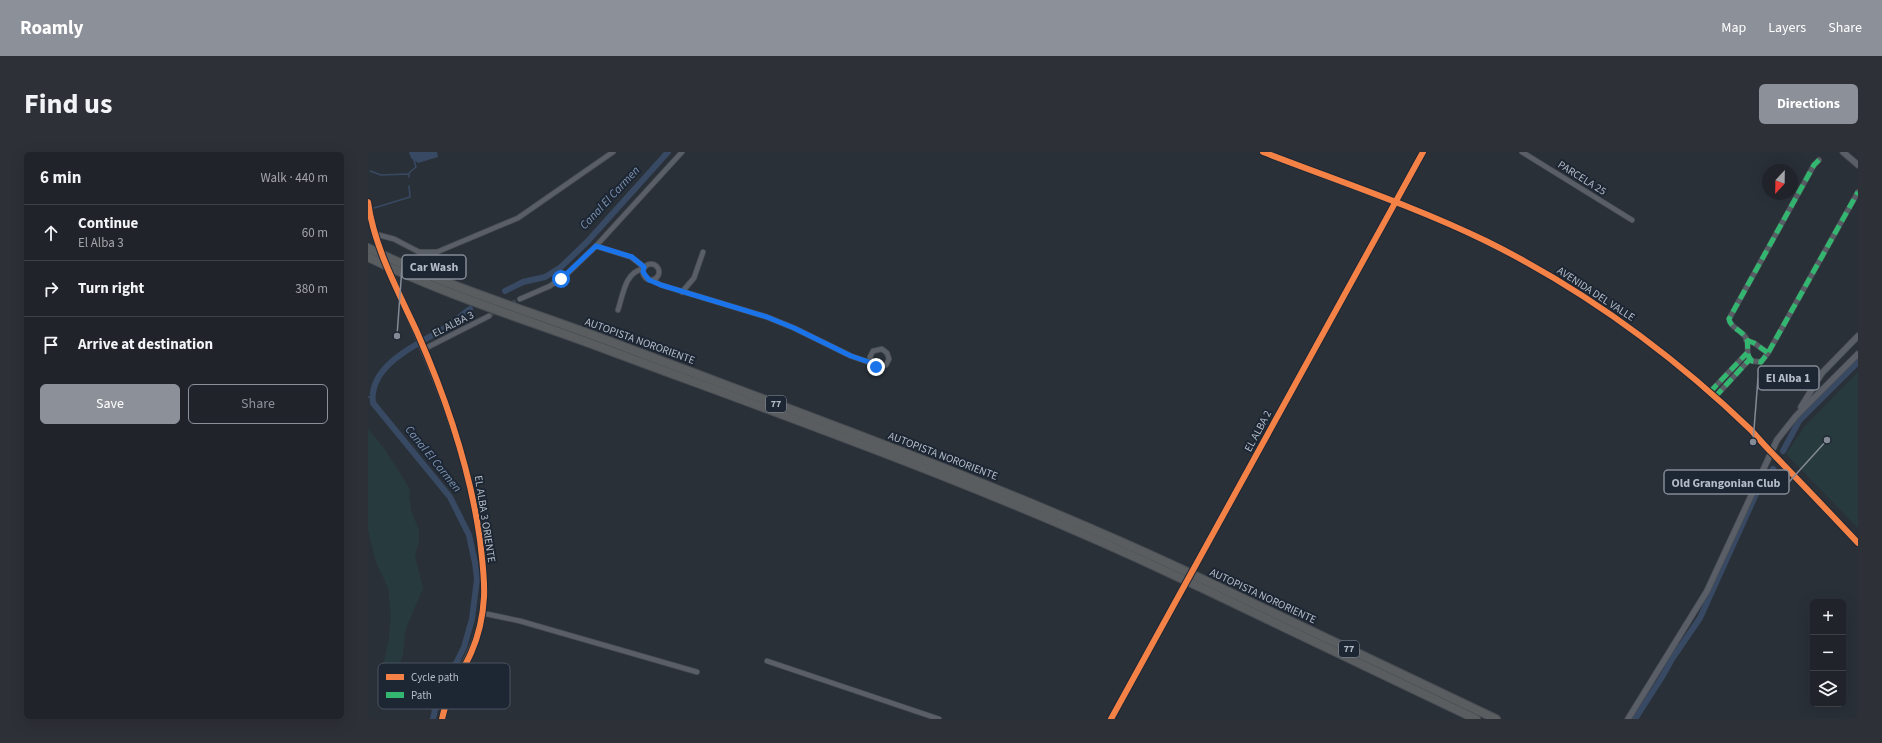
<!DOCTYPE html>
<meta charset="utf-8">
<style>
:root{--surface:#20242a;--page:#2d3036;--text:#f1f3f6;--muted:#a2a4a8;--line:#3d4147;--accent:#8c9099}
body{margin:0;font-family:"Source Sans 3",sans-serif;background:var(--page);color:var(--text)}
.controls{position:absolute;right:12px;bottom:12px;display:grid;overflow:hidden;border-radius:6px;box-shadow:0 4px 16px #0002}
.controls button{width:36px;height:36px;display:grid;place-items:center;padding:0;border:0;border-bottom:1px solid var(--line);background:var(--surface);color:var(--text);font:20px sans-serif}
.compass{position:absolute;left:1394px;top:12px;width:36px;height:36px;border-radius:50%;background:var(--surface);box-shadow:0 4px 16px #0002;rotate:202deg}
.stop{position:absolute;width:12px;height:12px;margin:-9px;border:3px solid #1a73e8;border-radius:50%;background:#fff}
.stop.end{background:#1a73e8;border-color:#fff;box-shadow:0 1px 4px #0008}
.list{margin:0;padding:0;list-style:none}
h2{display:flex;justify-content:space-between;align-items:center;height:52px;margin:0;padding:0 16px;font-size:17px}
h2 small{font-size:13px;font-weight:400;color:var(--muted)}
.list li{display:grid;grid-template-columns:26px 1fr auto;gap:12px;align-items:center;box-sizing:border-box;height:56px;padding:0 16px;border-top:1px solid var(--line)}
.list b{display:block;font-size:15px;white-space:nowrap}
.list p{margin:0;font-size:13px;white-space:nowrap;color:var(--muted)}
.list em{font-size:13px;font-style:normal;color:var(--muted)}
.actions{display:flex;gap:8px;padding:12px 16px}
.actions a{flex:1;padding:9px 0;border:1px solid var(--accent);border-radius:6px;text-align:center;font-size:14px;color:var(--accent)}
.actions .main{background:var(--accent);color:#fff}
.icon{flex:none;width:22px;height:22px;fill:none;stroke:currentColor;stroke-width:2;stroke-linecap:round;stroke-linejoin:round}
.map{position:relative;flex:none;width:1490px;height:567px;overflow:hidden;border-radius:6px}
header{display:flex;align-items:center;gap:24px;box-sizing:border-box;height:56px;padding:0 20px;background:var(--accent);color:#fff}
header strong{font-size:19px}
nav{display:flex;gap:22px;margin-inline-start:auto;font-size:14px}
.intro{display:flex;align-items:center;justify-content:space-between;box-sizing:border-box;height:96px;padding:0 24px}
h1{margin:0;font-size:28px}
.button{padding:10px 18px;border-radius:6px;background:var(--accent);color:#fff;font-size:14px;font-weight:700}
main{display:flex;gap:24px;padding:0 24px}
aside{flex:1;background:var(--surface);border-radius:6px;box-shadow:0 4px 16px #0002}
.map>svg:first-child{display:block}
.green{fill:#273a3e}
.water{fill:#384963}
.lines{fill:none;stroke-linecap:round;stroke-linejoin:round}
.stream{stroke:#384963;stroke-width:1.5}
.canal{stroke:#384963;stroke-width:6}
.minor-tunnel{stroke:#3f454e;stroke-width:4.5;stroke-dasharray:4.5 2;stroke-linecap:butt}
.tertiary-tunnel{stroke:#3f454e;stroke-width:5.5;stroke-dasharray:5.5 3;stroke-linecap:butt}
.minor-casing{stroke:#484c53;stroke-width:6}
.tertiary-casing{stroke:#484c53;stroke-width:7}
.motorway-casing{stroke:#474c53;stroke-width:10}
.minor{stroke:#5a5e66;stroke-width:4.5}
.tertiary{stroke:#5a5e66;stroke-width:5.5}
.motorway{stroke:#5a5d60;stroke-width:8}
.motorway-bridge-casing{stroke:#474c53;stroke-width:10;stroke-linecap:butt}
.motorway-bridge{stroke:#5a5d60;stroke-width:8}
.quiet{stroke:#33b770;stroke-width:5;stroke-dasharray:10 5;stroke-linecap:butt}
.cycleway-casing{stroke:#1d2633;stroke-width:8}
.cycleway{stroke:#f48246;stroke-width:6}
.route{stroke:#1a73e8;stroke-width:5}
.labels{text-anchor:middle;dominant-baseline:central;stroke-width:4;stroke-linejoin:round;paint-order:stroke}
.shield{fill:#1d2633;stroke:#878f9c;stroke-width:1}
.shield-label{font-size:10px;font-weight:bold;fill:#b4bcc9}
.street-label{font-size:11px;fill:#b4bcc9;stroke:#1d2633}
.water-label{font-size:12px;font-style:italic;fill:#7c92b1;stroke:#1d2633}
.key{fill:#1d2633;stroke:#4a5360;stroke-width:1}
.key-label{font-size:11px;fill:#b4bcc9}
.leader{fill:none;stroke:#848b96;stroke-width:1.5}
.callout-dot{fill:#848b96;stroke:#1d2633;stroke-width:1.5}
.callout{fill:#1d2633;stroke:#848b96;stroke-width:1.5}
.callout-label{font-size:12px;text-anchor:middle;font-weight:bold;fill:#b4bcc9}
</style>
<header>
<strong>Roamly</strong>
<nav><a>Map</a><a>Layers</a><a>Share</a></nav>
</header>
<div class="intro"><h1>Find us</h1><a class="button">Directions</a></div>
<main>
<aside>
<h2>6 min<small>Walk · 440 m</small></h2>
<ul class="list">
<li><svg class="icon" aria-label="ahead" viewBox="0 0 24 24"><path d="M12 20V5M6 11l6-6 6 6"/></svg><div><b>Continue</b><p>El Alba 3</p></div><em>60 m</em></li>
<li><svg class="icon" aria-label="right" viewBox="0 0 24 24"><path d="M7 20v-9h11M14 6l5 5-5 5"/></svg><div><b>Turn right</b></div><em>380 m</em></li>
<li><svg class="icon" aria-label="arrive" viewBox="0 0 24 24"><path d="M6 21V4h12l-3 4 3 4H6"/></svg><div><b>Arrive at destination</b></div></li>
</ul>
<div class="actions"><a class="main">Save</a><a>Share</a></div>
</aside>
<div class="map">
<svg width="1490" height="567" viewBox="0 0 1490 567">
<rect width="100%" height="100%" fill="#2a3038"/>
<g class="green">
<polygon points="1490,220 1490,376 1418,302 1437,274"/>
<polygon points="0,277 16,296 42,337 41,345 44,361 51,378 51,389 47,404 55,436 37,479 35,503 33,508 28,515 13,518 12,514 16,509 21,486 23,465 20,436 8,410 0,378"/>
</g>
<polygon class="water" points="41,0 69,0 70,5 50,11 43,6"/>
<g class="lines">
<g class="stream">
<polyline points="2,19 13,23 41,22 41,25"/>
<polyline points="41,21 48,15 46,8"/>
<polyline points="6,56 42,45 41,34"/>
<polyline points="0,245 3,245"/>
</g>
<g class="canal">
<polyline points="137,139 155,130 177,125 193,115 219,90 300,0"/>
<polyline points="1415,299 1431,269 1490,210"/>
<path d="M65,567L68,553L96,495L104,467L109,427L107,411L101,383L82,345L5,251C0,214 48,193 72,179C83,173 92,164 102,157"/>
<polyline points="1267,567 1294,525 1304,507 1332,466 1388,342 1405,317"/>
</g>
<polyline class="minor-tunnel" points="121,164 152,147"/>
<polyline class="tertiary-tunnel" points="10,90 16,104"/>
<g class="minor-casing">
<g id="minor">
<polyline points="1154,0 1264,68"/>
<path d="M1451,8L1446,13L1361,167C1362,176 1376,179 1379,188C1381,196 1377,203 1384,209L1393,210L1400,201L1490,40"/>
<polyline points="7,82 26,87 51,100 69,100 150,66 245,0"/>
<polyline points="228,94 263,105 276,115"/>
<circle cx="283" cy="120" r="8"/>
<polyline points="286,129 293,133 399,165 426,176 483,204 503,211 508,215 518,213 521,207 519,201 514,197 505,199 502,205 503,211"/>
<polyline points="314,140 326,126 335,100"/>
<polyline points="152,147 182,134 198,123 228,94 314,0"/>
<path d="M250,158C255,143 257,120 275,117"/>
<polyline points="1378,188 1386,191 1400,201"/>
<polyline points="56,197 121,164"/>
<polyline points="1342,240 1379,201"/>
<polyline points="1347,245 1382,207"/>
<polyline points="114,461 152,469 329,520"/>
<polyline points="399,509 571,567"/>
</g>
</g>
<g class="tertiary-casing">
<g id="tertiary">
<path d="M895,0C970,29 1046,54 1118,89C1215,137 1305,203 1383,278C1390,286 1397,294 1405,302C1433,331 1462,361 1490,391"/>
<polyline points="1475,0 1490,13"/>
<polyline points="0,50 4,71 10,90"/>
<path d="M25,127C62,211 100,296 112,388C115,414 118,440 113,466C107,503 81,531 74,567"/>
<polyline points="1433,255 1454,221 1490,184"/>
<polyline points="743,567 1055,0"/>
<polyline points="1260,567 1339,439 1409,288 1428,264 1490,202"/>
</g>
</g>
<g class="motorway-casing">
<g id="motorway">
<path d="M0,96C79,135 164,160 246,191C436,263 628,331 813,417"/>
<path d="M0,105C77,143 160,168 240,198C431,269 624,337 808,424"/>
<polyline points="834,427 1128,567"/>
<polyline points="830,434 1108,567"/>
</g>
</g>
<use href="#minor" class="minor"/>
<use href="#tertiary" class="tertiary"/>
<use href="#motorway" class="motorway"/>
<g class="motorway-bridge-casing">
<g id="motorway-bridge">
<polyline points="813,417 834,427"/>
<polyline points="808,424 830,434"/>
</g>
</g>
<use href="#motorway-bridge" class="motorway-bridge"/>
<g class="quiet">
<path d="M1451,8L1446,13L1361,167C1362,176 1376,179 1379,188C1381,196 1377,203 1384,209L1393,210L1400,201L1490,40"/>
<polyline points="1378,188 1386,191 1400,201"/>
<polyline points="1342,240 1379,201"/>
<polyline points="1347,245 1382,207"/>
</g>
<g class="cycleway-casing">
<g id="cycleway">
<path d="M895,0C970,29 1046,54 1118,89C1215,137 1305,203 1383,278C1390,286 1397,294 1405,302C1433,331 1462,361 1490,391"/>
<path d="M0,50C6,95 30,139 49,180C78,246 102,316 112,388C114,407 117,426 116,445C115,464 111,483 103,501C93,523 79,542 74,567"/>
<polyline points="743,567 1055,0"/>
</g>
</g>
<use href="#cycleway" class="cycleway"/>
</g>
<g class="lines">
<polyline class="route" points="193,127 228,94 264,105 276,115 275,120 281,128 293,133 399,165 426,176 483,204 504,211 508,215"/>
</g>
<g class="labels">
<g class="shield">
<rect x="398" y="244" width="20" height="16" rx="3"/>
<rect x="971" y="489" width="20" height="16" rx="3"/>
</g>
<g class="shield-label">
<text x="408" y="252">77</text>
<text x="981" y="497">77</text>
</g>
<g class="street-label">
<text transform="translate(1214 26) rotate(32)">PARCELA 25</text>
<text transform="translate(1228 142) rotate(33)">AVENIDA DEL VALLE</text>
<text transform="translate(85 172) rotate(-27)">EL ALBA 3</text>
<text transform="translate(272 189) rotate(20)">AUTOPISTA NORORIENTE</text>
<text transform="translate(890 279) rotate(-62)">EL ALBA 2</text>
<text transform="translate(575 304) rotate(21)">AUTOPISTA NORORIENTE</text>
<text transform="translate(117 367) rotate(81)">EL ALBA 3 ORIENTE</text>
<text transform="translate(895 444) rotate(25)">AUTOPISTA NORORIENTE</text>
</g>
<g class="water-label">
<text transform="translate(242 46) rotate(-47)">Canal El Carmen</text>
<text transform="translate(65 307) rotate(51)">Canal El Carmen</text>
</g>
</g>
<rect x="10" y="511" width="132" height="46" rx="6" class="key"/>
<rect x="18" y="522" width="18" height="6" fill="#f48246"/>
<rect x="18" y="540" width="18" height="6" fill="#33b770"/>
<g class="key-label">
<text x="43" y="529">Cycle path</text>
<text x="43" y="547">Path</text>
</g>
<path class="leader" d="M29 184L34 115M1385 290L1390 226M1459 288L1421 330"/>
<g class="callout-dot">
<circle cx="29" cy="184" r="4"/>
<circle cx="1385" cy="290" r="4"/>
<circle cx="1459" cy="288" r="4"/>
</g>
<g class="callout">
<rect x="34" y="103" width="64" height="24" rx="4"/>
<rect x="1390" y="214" width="61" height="24" rx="4"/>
<rect x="1296" y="318" width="125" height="24" rx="4"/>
</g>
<g class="callout-label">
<text x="66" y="119">Car Wash</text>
<text x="1420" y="230">El Alba 1</text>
<text x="1358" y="335">Old Grangonian Club</text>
</g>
</svg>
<div class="controls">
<button>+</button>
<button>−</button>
<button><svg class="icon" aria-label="layers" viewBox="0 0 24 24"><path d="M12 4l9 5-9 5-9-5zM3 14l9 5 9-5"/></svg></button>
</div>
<svg class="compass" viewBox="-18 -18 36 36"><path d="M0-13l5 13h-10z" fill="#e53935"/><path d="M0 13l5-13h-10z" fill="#a2a4a8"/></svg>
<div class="stop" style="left:193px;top:127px"></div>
<div class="stop end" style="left:508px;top:215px"></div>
</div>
</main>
